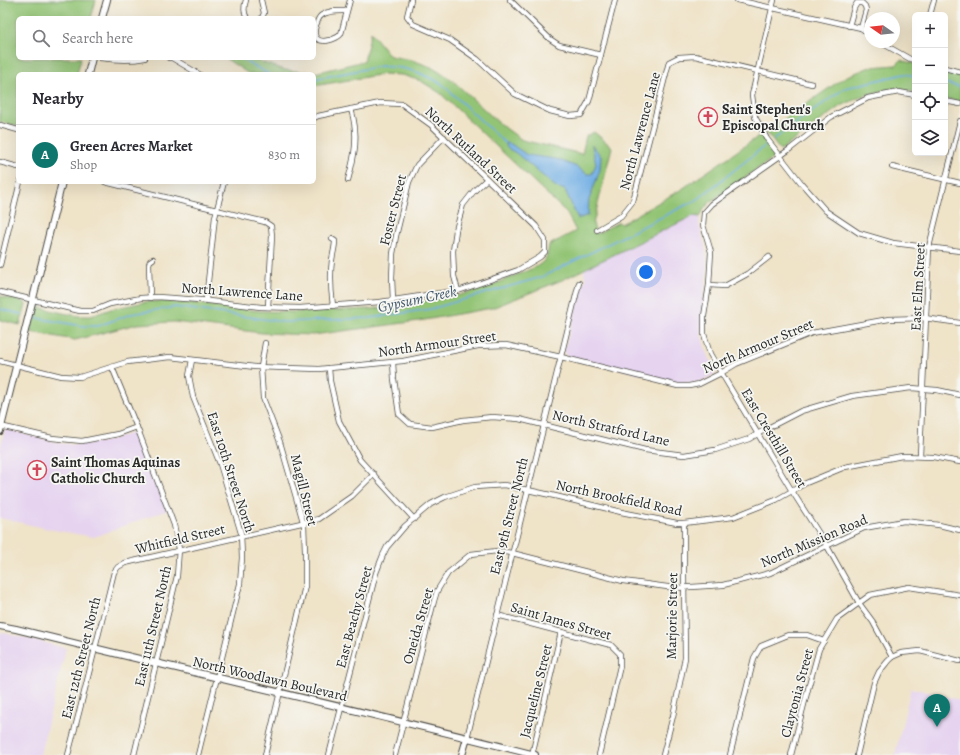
<!DOCTYPE html>
<meta charset="utf-8">
<style>
:root{--surface:#fff;--page:#f7f7f7;--text:#2b2b33;--muted:#7c7c81;--line:#e1e1e2;--accent:#0f766e}
body{margin:0;font-family:Alegreya,serif;background:var(--page);color:var(--text)}
.controls{position:absolute;right:12px;top:12px;display:grid;overflow:hidden;border-radius:6px;box-shadow:0 4px 16px #0002}
.controls button{width:36px;height:36px;display:grid;place-items:center;padding:0;border:0;border-bottom:1px solid var(--line);background:var(--surface);color:var(--text);font:20px sans-serif}
.compass{position:absolute;left:864px;top:12px;width:36px;height:36px;border-radius:50%;background:var(--surface);box-shadow:0 4px 16px #0002;rotate:284deg}
.you{position:absolute;left:646px;top:272px;width:14px;height:14px;margin:-10px;border:3px solid #fff;border-radius:50%;background:#1a73e8;box-shadow:0 0 0 6px #1a73e833}
.badge{display:grid;place-items:center;width:26px;height:26px;border-radius:50%;background:var(--accent);color:#fff;font-size:13px;font-weight:700}
.pin{position:absolute;translate:-50% -33px;filter:drop-shadow(0 1px 2px #0008)}
.pin::after{content:'';position:absolute;top:21px;width:14px;height:12px;background:inherit;clip-path:polygon(0 0,100% 0,50% 100%)}
.list{margin:0;padding:0;list-style:none}
h2{display:flex;justify-content:space-between;align-items:center;height:52px;margin:0;padding:0 16px;font-size:17px}
h2 small{font-size:13px;font-weight:400;color:var(--muted)}
.list li{display:grid;grid-template-columns:26px 1fr auto;gap:12px;align-items:center;box-sizing:border-box;height:60px;padding:0 16px;border-top:1px solid var(--line)}
.list b{display:block;font-size:15px;white-space:nowrap}
.list p{margin:0;font-size:13px;white-space:nowrap;color:var(--muted)}
.list em{font-size:13px;font-style:normal;color:var(--muted)}
.icon{flex:none;width:22px;height:22px;fill:none;stroke:currentColor;stroke-width:2;stroke-linecap:round;stroke-linejoin:round}
.map{position:relative;flex:none;width:960px;height:755px;overflow:hidden}
.search{position:absolute;background:var(--surface);box-shadow:0 4px 16px #0002;left:16px;top:16px;width:300px;height:44px;display:flex;align-items:center;gap:10px;box-sizing:border-box;padding:0 14px;border-radius:6px;color:var(--muted);font-size:15px}
.panel{position:absolute;background:var(--surface);box-shadow:0 4px 16px #0002;left:16px;top:72px;width:300px;height:112px;border-radius:6px}
.map>svg:first-child{display:block}
.built{fill:#e6d3f0}
.green{fill:#93c475;stroke:#5f7850}
.water{fill:#72afe4;stroke:#4e6d88}
.lines{fill:none;stroke-linecap:round;stroke-linejoin:round}
.stream{stroke:#72afe4;stroke-width:1.5}
.street-casing{stroke:#484743;stroke-width:6}
.secondary-casing{stroke:#484743;stroke-width:8}
.street{stroke:#fff;stroke-width:4.5}
.secondary{stroke:#fff;stroke-width:6}
.labels{text-anchor:middle;dominant-baseline:central;stroke-width:3.5;stroke-linejoin:round;paint-order:stroke}
.poi-label{font-size:14px;font-weight:bold;fill:#2b2b2b;stroke:#f6f6f2;text-anchor:start}
.street-label{font-size:14px;fill:#2b2b2b;stroke:#f6f6f2}
.water-label{font-size:15px;font-style:italic;fill:#44596c;stroke:#f6f6f2}
</style>
<div class="map">
<svg width="960" height="755" viewBox="0 0 960 755">
<rect width="100%" height="100%" fill="#f6f6f2"/>
<filter id="ink" filterUnits="userSpaceOnUse"><feTurbulence type="fractalNoise" baseFrequency=".025" numOctaves="2"/><feDisplacementMap in="SourceGraphic" scale="8" xChannelSelector="R" yChannelSelector="G"/><feConvolveMatrix kernelMatrix="1 2 1 2 8 2 1 2 1" color-interpolation-filters="sRGB"/></filter>
<filter id="wash" filterUnits="userSpaceOnUse"><feTurbulence type="fractalNoise" baseFrequency=".012" numOctaves="4" result="noise"/><feDisplacementMap in="SourceGraphic" scale="16" xChannelSelector="R" yChannelSelector="G"/><feGaussianBlur stdDeviation="0.9" result="paint"/><feColorMatrix in="noise" values="0 0 0 0 0 0 0 0 0 0 0 0 0 0 0 0 0 1.4 0 .05"/><feComposite in="paint" operator="in"/></filter>
<g filter="url(#wash)">
<rect width="100%" height="100%" fill="#efe3c8"/>
<g class="built">
<polygon points="693,216 700,217 699,223 700,228 705,246 707,262 707,271 702,310 701,334 706,351 716,372 715,374 702,381 693,383 678,383 567,356 565,354 564,352 582,285 586,280 586,277 584,273 585,268"/>
<polygon points="5,429 59,443 74,445 103,442 126,435 135,432 167,510 94,537 49,529 0,518 0,449"/>
<polygon points="0,632 66,648 40,755 0,755"/>
<polygon points="911,688 960,700 960,755 895,755"/>
</g>
<g class="green">
<polygon points="0,0 96,0 91,18 18,18 18,58 81,58 77,74 18,74 18,126 0,122"/>
<polygon points="371,32 390,56 412,60 431,67 451,79 500,124 522,140 582,154 586,136 594,132 612,147 593,224 596,234 619,222 621,224 682,189 762,134 773,150 774,154 773,158 710,202 704,209 700,217 693,216 562,280 492,308 419,321 313,335 262,333 174,322 137,324 75,340 30,332 35,310 37,307 63,313 79,316 91,316 111,309 145,302 161,301 192,303 260,311 294,312 372,309 406,304 460,295 492,285 536,267 543,262 547,256 549,245 576,231 566,212 440,93 421,81 402,75 384,74 314,86 314,74 249,74 225,58 254,58 258,61 285,70 315,73 364,61"/>
<polygon points="901,60 915,64 915,92 900,90 885,90 865,95 839,107 781,150 779,149 766,132 845,77 870,67 896,65"/>
<polygon points="945,72 960,75 960,102 945,98"/>
<polygon points="0,296 22,301 25,303 26,305 20,325 0,320"/>
</g>
<polygon class="water" points="505,143 511,144 527,155 556,159 577,167 587,174 592,174 596,164 592,145 601,156 600,170 589,200 588,215 578,219 565,190 556,187 516,153 507,148"/>
<g class="lines">
<g class="stream">
<polyline points="241,58 250,64 269,74"/>
<polyline points="314,79 381,66 402,68 417,72 441,83 490,129 505,143"/>
<polyline points="945,83 960,87"/>
<polyline points="774,139 845,88 904,74 915,76"/>
<polyline points="0,309 21,314"/>
<polyline points="36,318 83,326 98,326 131,314 175,307 285,322 370,318 431,309 542,277 698,199 766,145"/>
</g>
</g>
</g>
<g filter="url(#ink)">
<g class="lines">
<g class="street-casing">
<g id="street">
<path d="M246,0C244,6 243,12 247,18"/>
<polyline points="261,0 264,13 262,18"/>
<polyline points="411,0 407,16 413,24 450,40 477,59 515,94 550,111 570,116 581,115 589,101 615,0"/>
<polyline points="510,0 550,39 559,45 601,55"/>
<polyline points="737,0 861,28 870,35"/>
<polyline points="774,0 752,95 755,117 767,139 802,184 826,211 859,233 893,243 960,251"/>
<path d="M347,11C339,11 329,10 322,15C318,17 318,21 316,25C312,38 318,43 330,40C335,38 338,38 341,34L350,0"/>
<polyline points="930,15 934,0"/>
<polyline points="849,26 854,8 857,3 862,3 865,6 866,10 861,28"/>
<polyline points="880,42 910,59 915,60"/>
<path d="M100,58C115,60 130,61 145,58"/>
<polyline points="169,58 172,58 199,74"/>
<polyline points="945,68 960,72"/>
<polyline points="945,101 960,104"/>
<polyline points="0,125 18,130"/>
<polyline points="0,162 18,167"/>
<polyline points="892,167 960,183"/>
<path d="M348,180C355,155 359,135 351,109"/>
<polyline points="105,182 265,222 271,226 272,236 268,307"/>
<polyline points="597,230 621,216 633,201 669,62 679,57 695,56 812,84"/>
<path d="M332,239L335,241C335,247 333,253 332,260C330,275 331,291 333,306"/>
<polyline points="0,265 20,182"/>
<polyline points="709,285 725,286 747,274 769,257"/>
<polyline points="458,291 454,276 453,251 456,230 463,205 474,191 487,179"/>
<polyline points="0,292 80,311 93,311 110,304 141,298 158,297 200,300 261,307 300,308 380,302 461,290 518,270 540,257 545,252 545,240 536,226 431,125 402,104 380,103 318,116 314,118"/>
<polyline points="150,298 149,264 150,261 153,259"/>
<polyline points="206,300 215,217 224,182"/>
<polyline points="393,300 392,278 393,254 396,236 409,182 417,165 444,137"/>
<polyline points="192,360 189,376 193,397 220,464 241,533 242,558 240,584 198,755"/>
<polyline points="0,361 61,376 80,377 127,362 170,357 255,367 319,369 403,361 478,346 506,345 561,357 678,386 689,386 699,384 721,373 736,364 812,333 889,319 924,318 960,323"/>
<polyline points="393,362 394,379 399,414 410,424 432,427 463,420 492,417 519,419 645,450 684,455 715,450 749,439 766,429 801,411 852,396 911,388 937,390 960,395"/>
<polyline points="112,367 140,435 174,525 179,549 177,576 134,755"/>
<polyline points="329,368 330,381 339,421 360,460 414,519"/>
<polyline points="0,426 52,438 82,441 118,434 137,427"/>
<polyline points="920,456 929,247 960,121"/>
<polyline points="497,615 611,645 620,654 620,666 599,755"/>
<polyline points="892,657 873,622 859,603 827,546 792,491 710,354 704,334 704,316 709,285 711,252 703,225 704,213 712,204 790,149 831,117 868,98 899,92 915,95"/>
<polyline points="467,738 579,283"/>
<polyline points="68,755 81,705 114,572 118,567 125,563 319,519 352,496 374,474"/>
<polyline points="265,755 305,586 305,551 304,525 280,442 263,398 261,367 265,343"/>
<polyline points="329,755 376,573 383,555 387,547 405,526 431,504 445,497 475,487 505,485 555,496 621,512 677,523 684,523 733,517 776,500 806,483 845,467 902,456 933,457 960,462"/>
<polyline points="395,755 434,601 437,591 448,573 471,554 497,551 512,553 623,581 675,588 723,585 770,573 864,528 904,521 939,525 960,530"/>
<polyline points="532,755 561,632"/>
<polyline points="663,755 673,716 685,658 684,576 684,523"/>
<polyline points="730,755 754,658 761,646 788,635 807,635 824,641"/>
<polyline points="791,755 808,689 819,649 837,619 870,595 909,587 960,595"/>
<polyline points="857,755 874,683 879,672 888,661 892,657 901,653 920,651 960,661"/>
</g>
</g>
<g class="secondary-casing">
<g id="secondary">
<polyline points="102,18 107,0"/>
<polyline points="88,74 92,58"/>
<polyline points="0,431 62,182"/>
<path d="M0,626L16,629C189,672 363,711 535,755"/>
<polyline points="462,755 467,738"/>
</g>
</g>
<use href="#street" class="street"/>
<use href="#secondary" class="secondary"/>
</g>
</g>
<defs>
<g id="church-ring" transform="scale(1)"><circle r="9.5" fill="#f6f6f2" stroke="#d1495b" stroke-width="1.5"/><path d="M-1.2-6h2.4v3.5h3.3v2.4h-3.3V6h-2.4V-.1h-3.3v-2.4h3.3Z" fill="#d1495b"/></g>
</defs>
<g fill-rule="evenodd">
<use href="#church-ring" x="708" y="117"/>
<use href="#church-ring" x="37" y="470"/>
</g>
<g class="labels">
<g class="poi-label">
<text x="722" y="109">Saint Stephen's<tspan x="722" dy="16">Episcopal Church</tspan></text>
<text x="51" y="462">Saint Thomas Aquinas<tspan x="51" dy="16">Catholic Church</tspan></text>
</g>
<g class="street-label">
<text transform="translate(640 131) rotate(-75)">North Lawrence Lane</text>
<text transform="translate(471 150) rotate(43)">North Rutland Street</text>
<text transform="translate(393 210) rotate(-76)">Foster Street</text>
<text transform="translate(918 287) rotate(-87)">East Elm Street</text>
<text transform="translate(242 292) rotate(4)">North Lawrence Lane</text>
<text transform="translate(437 344) rotate(-8)">North Armour Street</text>
<text transform="translate(758 346) rotate(-23)">North Armour Street</text>
<text transform="translate(611 428) rotate(13)">North Stratford Lane</text>
<text transform="translate(774 438) rotate(59)">East Cresthill Street</text>
<text transform="translate(231 472) rotate(72)">East 10th Street North</text>
<text transform="translate(304 490) rotate(76)">Magill Street</text>
<text transform="translate(619 498) rotate(12)">North Brookfield Road</text>
<text transform="translate(509 516) rotate(-76)">East 9th Street North</text>
<text transform="translate(180 539) rotate(-13)">Whitfield Street</text>
<text transform="translate(814 541) rotate(-23)">North Mission Road</text>
<text transform="translate(672 616) rotate(-89)">Marjorie Street</text>
<text transform="translate(354 617) rotate(-75)">East Beachy Street</text>
<text transform="translate(561 621) rotate(16)">Saint James Street</text>
<text transform="translate(153 626) rotate(-77)">East 11th Street North</text>
<text transform="translate(418 626) rotate(-74)">Oneida Street</text>
<text transform="translate(81 658) rotate(-76)">East 12th Street North</text>
<text transform="translate(270 679) rotate(13)">North Woodlawn Boulevard</text>
<text transform="translate(536 691) rotate(-76)">Jacqueline Street</text>
<text transform="translate(797 693) rotate(-75)">Claytonia Street</text>
</g>
<g class="water-label">
<text transform="translate(417 299) rotate(-12)">Gypsum Creek</text>
</g>
</g>
</svg>
<div class="controls">
<button>+</button>
<button>−</button>
<button><svg class="icon" aria-label="locate" viewBox="0 0 24 24"><circle cx="12" cy="12" r="6"/><path d="M12 2v4M12 18v4M2 12h4M18 12h4"/></svg></button>
<button><svg class="icon" aria-label="layers" viewBox="0 0 24 24"><path d="M12 4l9 5-9 5-9-5zM3 14l9 5 9-5"/></svg></button>
</div>
<svg class="compass" viewBox="-18 -18 36 36"><path d="M0-13l5 13h-10z" fill="#e53935"/><path d="M0 13l5-13h-10z" fill="#7c7c81"/></svg>
<div class="you"></div>
<div class="pin badge" style="left:937px;top:727px">A</div>
<div class="search"><svg class="icon" aria-label="search" viewBox="0 0 24 24"><circle cx="10" cy="10" r="6"/><path d="M15 15l6 6"/></svg>Search here</div>
<section class="panel">
<h2>Nearby<small></small></h2>
<ul class="list">
<li><span class="badge">A</span><div><b>Green Acres Market</b><p>Shop</p></div><em>830 m</em></li>
</ul>
</section>
</div>
